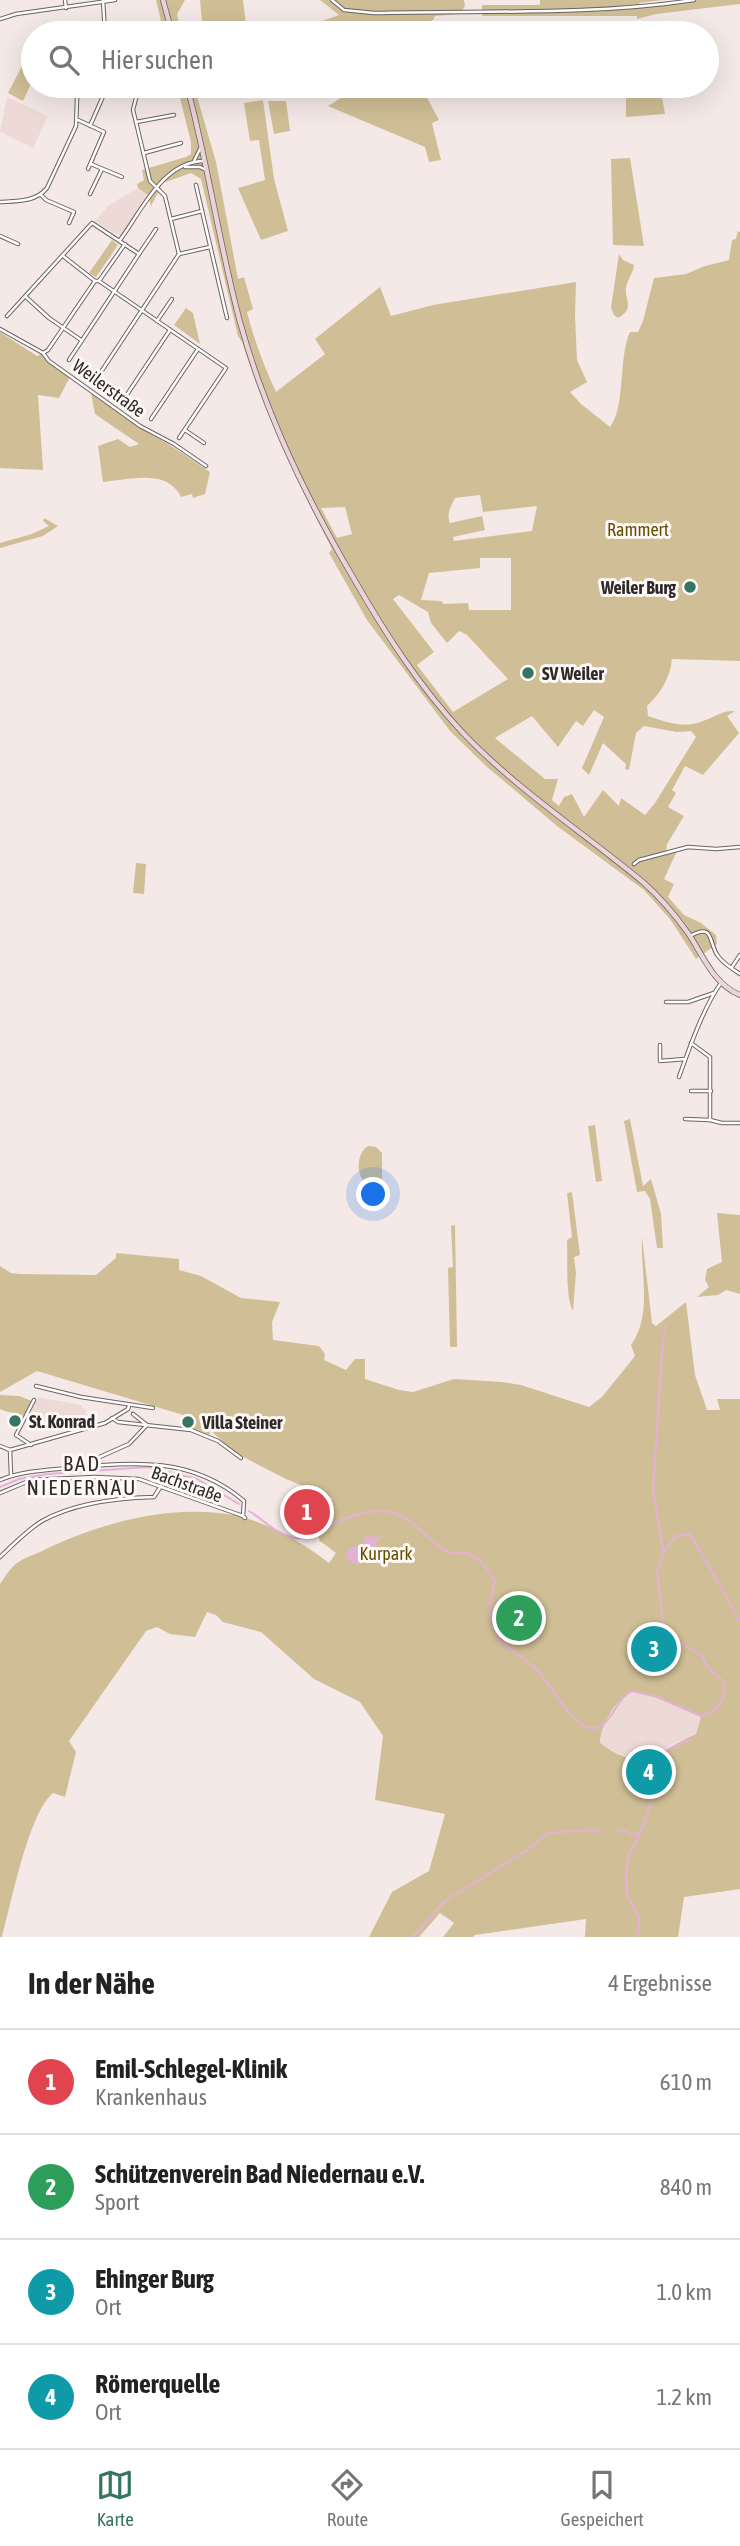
<!DOCTYPE html>
<html lang="de">
<meta charset="utf-8">
<style>
:root{--surface:#fff;--page:#f2f2f2;--text:#222;--muted:#767676;--line:#e0e0e0;--accent:#357563}
body{margin:0;font-family:"Asap Condensed",sans-serif;background:var(--page);color:var(--text)}
.you{position:absolute;left:374px;top:1195px;width:24px;height:24px;margin:-18px;border:5px solid #fff;border-radius:50%;background:#1a73e8;box-shadow:0 0 0 10px #1a73e833}
.badge{display:grid;place-items:center;width:46px;height:46px;border-radius:50%;background:var(--accent);color:#fff;font-size:23px;font-weight:700}
.pin{position:absolute;translate:-50% -50%;border:4px solid #fff;box-shadow:0 2px 7px #0006}
.list{margin:0;padding:0;list-style:none}
h2{display:flex;justify-content:space-between;align-items:center;height:91px;margin:0;padding:0 28px;font-size:30px}
h2 small{font-size:23px;font-weight:400;color:var(--muted)}
.list li{display:grid;grid-template-columns:46px 1fr auto;gap:21px;align-items:center;box-sizing:border-box;height:105px;padding:0 28px;border-top:2px solid var(--line)}
.list b{display:block;font-size:26px;white-space:nowrap}
.list p{margin:0;font-size:23px;white-space:nowrap;color:var(--muted)}
.list em{font-size:23px;font-style:normal;color:var(--muted)}
.icon{flex:none;width:38px;height:38px;fill:none;stroke:currentColor;stroke-width:2;stroke-linecap:round;stroke-linejoin:round}
.map{position:relative;flex:none;width:740px;height:1937px;overflow:hidden}
.search{position:absolute;background:var(--surface);box-shadow:0 7px 28px #0002;left:21px;right:21px;top:21px;height:77px;display:flex;align-items:center;gap:18px;box-sizing:border-box;padding:0 24px;border-radius:38px;color:var(--muted);font-size:26px}
.sheet{height:511px;background:var(--surface)}
nav{display:flex;justify-content:space-around;align-items:center;box-sizing:border-box;height:98px;border-top:2px solid var(--line);background:var(--surface);font-size:19px;color:var(--muted)}
nav a{display:grid;justify-items:center;gap:4px}
nav .on{color:var(--accent)}
.map>svg:first-child{display:block}
.built{fill:#eddad6}
.green{fill:#d0bf96;fill-rule:evenodd}
.water{fill:#e5b0d8}
.lines{fill:none;stroke-linecap:round;stroke-linejoin:round}
.stream{stroke:#e5b0d8;stroke-width:2}
.street-casing{stroke:#6c6362;stroke-width:4.5}
.secondary-casing{stroke:#6c6362;stroke-width:6}
.street{stroke:#fff;stroke-width:2.5}
.secondary{stroke:#ead3d9;stroke-width:4.5}
.poi-dot{fill:#357563;stroke:#fef8f6;stroke-width:2.5}
.labels{text-anchor:middle;dominant-baseline:central;stroke-width:6;stroke-linejoin:round;paint-order:stroke}
.street-label{font-size:18px;fill:#2d2a29;stroke:#fef8f6}
.park-label{font-size:18px;fill:#664e01;stroke:#fef8f6}
.poi-label{font-size:18px;font-weight:bold;fill:#2d2a29;stroke:#fef8f6;text-anchor:start}
.quarter-label{font-size:21px;letter-spacing:2px;fill:#2d2a29;stroke:#fef8f6}
</style>
<div class="map">
<svg width="740" height="1937" viewBox="0 0 740 1937">
<rect width="100%" height="100%" fill="#f4e9e7"/>
<g class="built">
<polygon points="7,97 48,116 33,148 0,132"/>
<polygon points="138,188 148,195 121,235 115,234 95,221 109,205"/>
<polygon points="37,1397 81,1405 86,1411 85,1418 80,1421 80,1427 71,1430 54,1429 29,1424 32,1415 30,1410"/>
<polygon points="632,1691 657,1697 701,1716 696,1734 672,1744 656,1756 641,1761 626,1757 605,1747 599,1743 599,1733 602,1724 620,1699"/>
</g>
<g class="green">
<polygon points="156,0 185,0 177,14 180,33 164,33"/>
<polygon points="200,0 243,0 247,33 203,33"/>
<polygon points="320,0 464,0 465,6 460,14 435,16 433,20 397,33 316,33 314,24 339,15"/>
<polygon points="540,0 663,0 639,3 639,8 694,0 740,0 740,4 656,14 637,19 637,16 482,16 482,5 540,5"/>
<polygon points="489,26 490,33 413,33 430,28 462,31"/>
<polygon points="23,64 33,69 33,79 23,101 8,93"/>
<path d="M177,86H194L216,162L238,279L244,277L253,309L247,312C254,340 264,366 276,392L325,354L315,339L380,287L391,316L433,305L576,282L575,315L577,360L587,382L570,392L581,404L610,427C626,406 618,358 630,332H638L643,321L654,278L686,274L705,266L729,260L732,240L736,239L738,231L740,232V661L672,659C670,678 661,693 647,706L648,716C666,722 684,729 703,721C715,717 722,710 735,711L727,716L739,733L703,775L685,766L672,790L676,793L668,807L684,816L667,844L666,852L678,849L664,879L674,884L668,897L684,915L701,923L716,935L717,944L696,959L670,919L644,890L557,826L486,766L450,731L367,620L329,553L332,549C297,482 265,415 242,342L238,336L201,179L191,173L163,183L151,206L148,195L138,188L137,184L144,180L142,170L186,157L191,154V142ZM480,495L483,512L537,506L532,531L454,541L453,537L485,530L482,516L450,523C446,514 451,506 455,498ZM345,507L352,534L337,538L321,508ZM480,558H511V610H469L468,603L444,604L441,601L421,600L429,573L480,568ZM399,595L428,612L431,623L447,643L459,631L467,635L508,679L453,712L417,665L434,652L393,599ZM594,710L604,717L582,768L589,775L603,743L626,764L625,769L629,770L636,733L644,726L677,732L691,731L696,737L655,803L645,815L621,798L619,806L603,790L584,817L572,794L564,797L559,806L552,800L558,779H545L495,738L532,716L558,747L576,721L583,726Z"/>
<polygon points="360,86 421,86 439,120 432,123 441,160 429,162 425,147 328,106"/>
<polygon points="626,86 660,86 665,114 626,117"/>
<polygon points="263,100 274,179 288,231 261,240 238,188 265,180 259,140 250,141 244,103"/>
<polygon points="268,101 286,101 290,131 274,134"/>
<polygon points="630,158 644,246 613,245 611,159"/>
<polygon points="112,240 118,245 96,277 89,273"/>
<path d="M619,254L623,260L634,265C633,273 628,279 626,287C624,299 636,308 618,318L614,315L611,308Z"/>
<polygon points="186,308 193,313 200,344 174,325"/>
<polygon points="0,332 37,356 43,353 46,359 71,375 59,398 38,395 43,470 0,468"/>
<path d="M91,393L145,431L173,447L210,472L205,494L193,498L192,494L181,497C167,468 128,480 103,482L98,446L118,439L130,447L139,444L95,414Z"/>
<polygon points="44,518 58,526 43,536 0,548 0,543 32,534 49,526 43,521"/>
<polygon points="136,863 146,864 144,894 133,893"/>
<polygon points="630,1119 643,1186 651,1179 661,1214 663,1248 657,1248 650,1199 645,1191 637,1192 624,1121"/>
<polygon points="595,1125 602,1181 596,1182 588,1126"/>
<path d="M369,1146L376,1147L382,1153V1179L378,1185C354,1190 354,1151 369,1146Z"/>
<path d="M572,1192L580,1255L574,1257L576,1273L573,1311C565,1298 568,1257 567,1240L572,1237L567,1193Z"/>
<polygon points="717,1213 740,1215 740,1294 726,1290 718,1295 697,1297 709,1287 705,1280 707,1269 722,1262"/>
<polygon points="455,1225 457,1347 450,1347 448,1268 453,1267 451,1226"/>
<path d="M642,1237L652,1323L656,1326L686,1302L695,1375L707,1410H720L717,1399H740V1889L684,1897L678,1937H585L586,1919L475,1935L473,1937H443L454,1923L440,1913L419,1937H369L392,1892L429,1871L445,1814L375,1800L383,1736L360,1702L314,1679L261,1632L223,1622L216,1615L207,1612L195,1637L170,1634L157,1627L146,1631L69,1741L76,1752L65,1797L53,1793C29,1812 11,1904 2,1937H0V1584C5,1577 10,1568 17,1563C25,1557 37,1554 46,1549C103,1522 170,1504 233,1515C267,1522 302,1542 329,1563L336,1553L320,1541L318,1535L332,1498L286,1479L234,1452L209,1429L210,1435L191,1428L190,1417L37,1371L0,1392V1266L11,1273L19,1274L96,1275L116,1258V1253L179,1259V1270L201,1276L241,1298L280,1302L272,1322L273,1340L319,1346L325,1354L324,1360L346,1370L355,1359H365V1379L399,1390L413,1392L454,1379L502,1382L521,1385L589,1407L602,1397L635,1356L631,1345C653,1314 640,1273 642,1237ZM632,1691L657,1697L701,1717L696,1734C654,1752 644,1775 600,1743C599,1728 617,1697 632,1691Z"/>
<path d="M0,1395L19,1396L32,1401L24,1416C15,1412 8,1413 0,1409Z"/>
</g>
<polygon class="water" points="368,1535 374,1538 382,1536 376,1543 374,1560 366,1558 358,1564 349,1561 346,1552 353,1547 365,1548 364,1539"/>
<g class="lines">
<g class="stream">
<polyline points="0,1487 19,1479 48,1474 148,1467 197,1479 239,1504"/>
<path d="M249,1511C264,1520 276,1534 294,1538C306,1542 335,1521 349,1517C361,1513 378,1510 391,1512C415,1517 427,1543 449,1552C454,1554 460,1553 465,1553C480,1556 488,1570 495,1582C491,1595 488,1616 494,1629C502,1649 526,1657 540,1673C551,1686 573,1726 590,1728C611,1731 615,1698 632,1691L657,1697L701,1716C720,1710 724,1702 725,1683L707,1666L702,1656L667,1634L663,1623L657,1572L664,1552L676,1536L688,1534L692,1537L740,1621"/>
<polyline points="663,1550 653,1490 663,1340 666,1325"/>
<polyline points="579,1831 602,1830"/>
<polyline points="617,1831 624,1830 632,1835 639,1833"/>
<polyline points="413,1937 446,1900 526,1851 548,1833 575,1831"/>
<polyline points="638,1937 639,1918 627,1895 626,1875 629,1855 641,1832 654,1793 652,1760 672,1747 691,1739"/>
</g>
<g class="street-casing">
<g id="street">
<polyline points="65,0 66,8"/>
<polyline points="103,0 105,33"/>
<path d="M332,0L344,10L374,13C481,10 588,16 694,0"/>
<polyline points="0,19 16,14 115,0"/>
<polyline points="106,29 115,33"/>
<polyline points="73,86 79,89"/>
<polyline points="87,86 104,94 90,126"/>
<polyline points="139,86 133,110 136,122 150,181 165,196 179,254"/>
<polyline points="138,91 159,86"/>
<polyline points="78,120 104,132 88,169"/>
<polyline points="136,122 174,115"/>
<polyline points="144,153 181,143"/>
<polyline points="194,161 200,149"/>
<polyline points="91,164 122,177"/>
<polyline points="185,167 200,167 206,170"/>
<polyline points="196,185 227,318"/>
<polyline points="90,194 102,169"/>
<polyline points="41,195 46,200 74,212 69,223"/>
<path d="M0,202C17,201 36,202 47,188L76,126L77,99L81,86"/>
<polyline points="171,219 202,211"/>
<polyline points="0,236 18,244"/>
<path d="M120,240C141,212 162,162 203,161"/>
<polyline points="139,254 156,229"/>
<polyline points="179,254 210,247"/>
<polyline points="63,256 95,281"/>
<polyline points="95,281 99,281 226,368 179,438"/>
<polyline points="99,281 125,244"/>
<polyline points="26,297 49,318 81,340"/>
<polyline points="7,316 92,223 139,254 69,360"/>
<polyline points="157,321 172,299"/>
<polyline points="0,329 43,353 49,361 140,426 174,444 206,466"/>
<polyline points="43,353 48,350 95,281"/>
<polyline points="95,381 179,254"/>
<polyline points="122,402 170,330"/>
<polyline points="151,419 198,349"/>
<polyline points="185,430 204,443"/>
<polyline points="634,864 639,860 688,847 716,849 740,847"/>
<path d="M690,936C715,922 708,943 718,956C724,964 732,969 740,974"/>
<polyline points="732,967 740,955"/>
<polyline points="666,1002 688,1002 714,993"/>
<polyline points="691,1043 710,1057 710,1120 722,1123 740,1123"/>
<polyline points="660,1045 660,1061 685,1059"/>
<path d="M679,1077C689,1049 704,1006 721,983"/>
<polyline points="691,1091 711,1091"/>
<polyline points="685,1119 710,1120"/>
<polyline points="36,1386 81,1397 153,1408"/>
<polyline points="133,1414 147,1425"/>
<polyline points="112,1418 118,1422 191,1430 218,1441 241,1458"/>
<polyline points="31,1445 16,1435 34,1400"/>
<polyline points="0,1446 10,1450"/>
<polyline points="10,1450 105,1423 128,1409 129,1406"/>
<polyline points="10,1450 11,1475"/>
<polyline points="92,1465 95,1459 129,1444 147,1425"/>
<path d="M0,1480C22,1471 46,1470 69,1468C134,1462 191,1456 244,1501L243,1516L245,1518"/>
<polyline points="0,1493 31,1480 95,1477 139,1479 243,1516"/>
<path d="M0,1557C13,1545 27,1530 42,1521C74,1503 118,1498 154,1497L161,1486"/>
</g>
</g>
<g class="secondary-casing">
<g id="secondary">
<polyline points="163,0 172,33"/>
<path d="M187,86C208,164 219,244 240,322C265,413 306,498 354,579C385,633 419,686 462,732C516,789 584,833 644,883C661,898 675,915 688,933C703,955 713,984 740,995"/>
</g>
</g>
<use href="#street" class="street"/>
<use href="#secondary" class="secondary"/>
</g>
<g class="poi-dot">
<circle cx="690" cy="587" r="7"/>
<circle cx="528" cy="673" r="7"/>
<circle cx="15" cy="1421" r="7"/>
<circle cx="188" cy="1422" r="7"/>
</g>
<g class="labels">
<g class="street-label">
<text transform="translate(109 388) rotate(36)">Weilerstraße</text>
<text transform="translate(187 1484) rotate(20)">Bachstraße</text>
</g>
<g class="park-label">
<text x="638" y="529">Rammert</text>
<text x="386" y="1553">Kurpark</text>
</g>
<g class="poi-label">
<text x="676" y="587" text-anchor="end">Weiler Burg</text>
<text x="542" y="673">SV Weiler</text>
<text x="29" y="1421">St. Konrad</text>
<text x="202" y="1422">Villa Steiner</text>
</g>
<g class="quarter-label">
<text x="82" y="1463">BAD<tspan x="82" dy="24">NIEDERNAU</tspan></text>
</g>
</g>
</svg>
<div class="you"></div>
<div class="pin badge" style="left:307px;top:1512px;background:#e0444e">1</div>
<div class="pin badge" style="left:519px;top:1618px;background:#2e9e5b">2</div>
<div class="pin badge" style="left:654px;top:1649px;background:#0f9aa8">3</div>
<div class="pin badge" style="left:649px;top:1772px;background:#0f9aa8">4</div>
<div class="search"><svg class="icon" aria-label="search" viewBox="0 0 24 24"><circle cx="10" cy="10" r="6"/><path d="M15 15l6 6"/></svg>Hier suchen</div>
</div>
<section class="sheet">
<h2>In der Nähe<small>4 Ergebnisse</small></h2>
<ul class="list">
<li><span class="badge" style="background:#e0444e">1</span><div><b>Emil-Schlegel-Klinik</b><p>Krankenhaus</p></div><em>610 m</em></li>
<li><span class="badge" style="background:#2e9e5b">2</span><div><b>Schützenverein Bad Niedernau e.V.</b><p>Sport</p></div><em>840 m</em></li>
<li><span class="badge" style="background:#0f9aa8">3</span><div><b>Ehinger Burg</b><p>Ort</p></div><em>1.0 km</em></li>
<li><span class="badge" style="background:#0f9aa8">4</span><div><b>Römerquelle</b><p>Ort</p></div><em>1.2 km</em></li>
</ul>
</section>
<nav>
<a class="on"><svg class="icon" aria-label="map" viewBox="0 0 24 24"><path d="M3 6l6-2 6 2 6-2v14l-6 2-6-2-6 2zM9 4v14M15 6v14"/></svg>Karte</a>
<a><svg class="icon" aria-label="directions" viewBox="0 0 24 24"><path d="M12 3l9 9-9 9-9-9zM9 14v-3h6M13 9l2 2-2 2"/></svg>Route</a>
<a><svg class="icon" aria-label="saved" viewBox="0 0 24 24"><path d="M7 4h10v16l-5-4-5 4z"/></svg>Gespeichert</a>
</nav>
